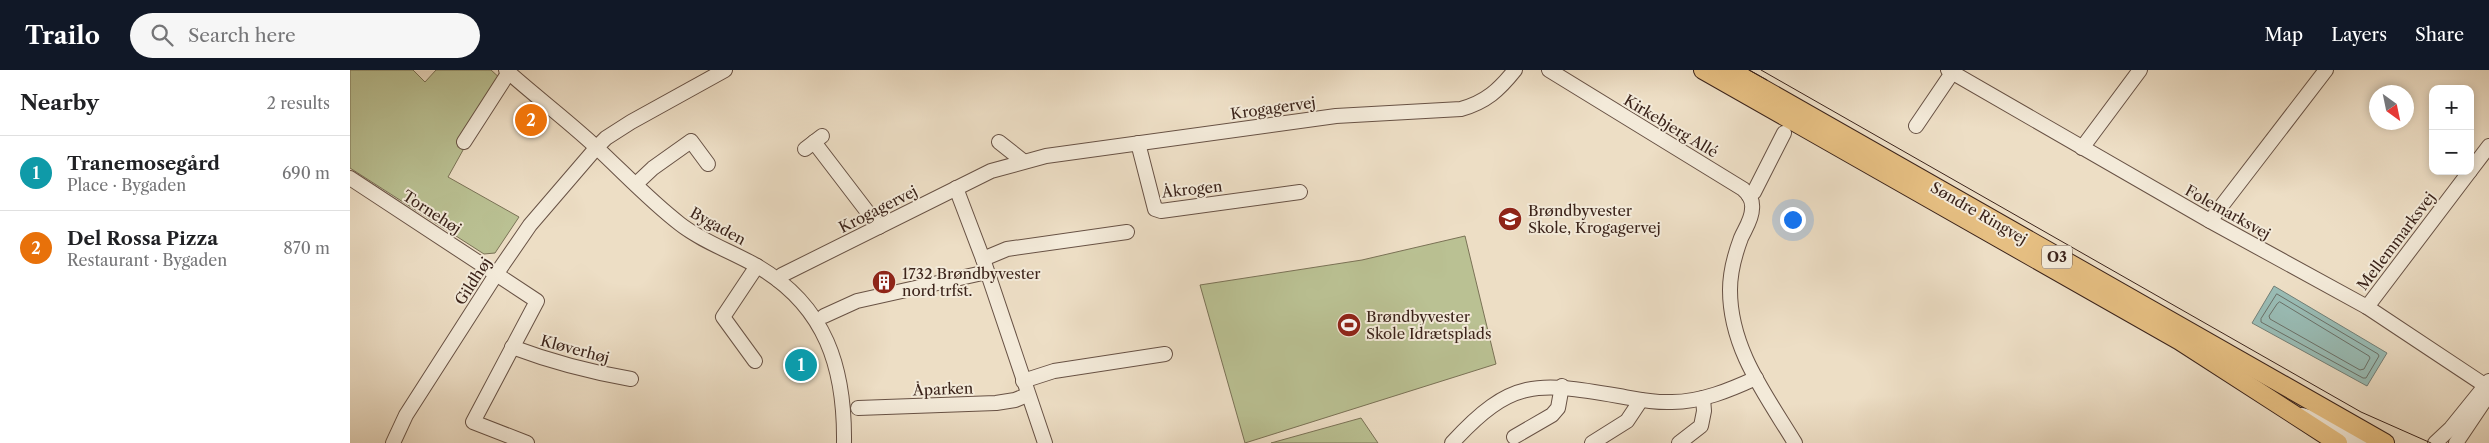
<!DOCTYPE html>
<meta charset="utf-8">
<style>
:root{--surface:#fff;--page:#f6f6f6;--text:#202124;--muted:#757577;--line:#e0e0e0;--accent:#111827}
body{margin:0;font-family:"Libre Caslon Text",serif;background:var(--page);color:var(--text)}
.controls{position:absolute;right:15px;top:15px;display:grid;overflow:hidden;border-radius:10px;box-shadow:0 2px 8px #0003}
.controls button{width:45px;height:45px;display:grid;place-items:center;padding:0;border:0;border-bottom:1px solid var(--line);background:var(--surface);color:var(--text);font:25px sans-serif}
.compass{position:absolute;left:2019px;top:15px;width:45px;height:45px;border-radius:50%;background:var(--surface);box-shadow:0 2px 8px #0003;rotate:147deg}
.you{position:absolute;left:1442px;top:149px;width:18px;height:18px;margin:-12px;border:4px solid #fff;border-radius:50%;background:#1a73e8;box-shadow:0 0 0 8px #1a73e833}
.badge{display:grid;place-items:center;width:32px;height:32px;border-radius:50%;background:var(--accent);color:#fff;font-size:16px;font-weight:700}
.pin{position:absolute;translate:-50% -50%;border:2px solid #fff;box-shadow:0 1px 5px #0006}
.list{margin:0;padding:0;list-style:none}
h2{display:flex;justify-content:space-between;align-items:center;height:65px;margin:0;padding:0 20px;font-size:21px}
h2 small{font-size:16px;font-weight:400;color:var(--muted)}
.list li{display:grid;grid-template-columns:32px 1fr auto;gap:15px;align-items:center;box-sizing:border-box;height:75px;padding:0 20px;border-top:1px solid var(--line)}
.list b{display:block;font-size:19px;white-space:nowrap}
.list p{margin:0;font-size:16px;white-space:nowrap;color:var(--muted)}
.list em{font-size:16px;font-style:normal;color:var(--muted)}
.icon{flex:none;width:28px;height:28px;fill:none;stroke:currentColor;stroke-width:2;stroke-linecap:round;stroke-linejoin:round}
.map{position:relative;flex:none;width:2139px;height:373px;overflow:hidden}
header{display:flex;align-items:center;gap:30px;box-sizing:border-box;height:70px;padding:0 25px;background:var(--accent);color:#fff}
header strong{font-size:24px}
nav{display:flex;gap:28px;margin-inline-start:auto;font-size:18px}
.search{width:350px;height:45px;background:var(--page);display:flex;align-items:center;gap:12px;box-sizing:border-box;padding:0 18px;border-radius:28px;color:var(--muted);font-size:19px}
main{display:flex}
aside{flex:1;background:var(--surface)}
.map>svg:first-child{display:block}
.green{fill:#bac193;stroke:#7a7256}
.water{fill:#99bcb5;stroke:#737f77}
.lines{fill:none;stroke-linecap:round;stroke-linejoin:round}
.shore{stroke:#6a7068;stroke-width:1}
.minor-casing{stroke:#685245;stroke-width:16}
.major-casing{stroke:#3b231a;stroke-width:20}
.minor{stroke:#f3ead9;stroke-width:14}
.major{stroke:#e6bf82;stroke-width:18}
.tram{stroke:#3b231a;stroke-width:1}
.labels{text-anchor:middle;dominant-baseline:central;stroke-width:4;stroke-linejoin:round;paint-order:stroke}
.shield{fill:#f3ead9;stroke:#725f53;stroke-width:1}
.shield-label{font-size:14px;font-weight:bold;fill:#3b231a}
.street-label{font-size:15px;fill:#3b231a;stroke:#f3ead9}
.poi-label{font-size:15px;fill:#3b231a;stroke:#f3ead9;text-anchor:start}
</style>
<header>
<strong>Trailo</strong>
<div class="search"><svg class="icon" aria-label="search" viewBox="0 0 24 24"><circle cx="10" cy="10" r="6"/><path d="M15 15l6 6"/></svg>Search here</div>
<nav><a>Map</a><a>Layers</a><a>Share</a></nav>
</header>
<main>
<aside>
<h2>Nearby<small>2 results</small></h2>
<ul class="list">
<li><span class="badge" style="background:#0f9aa8">1</span><div><b>Tranemosegård</b><p>Place · Bygaden</p></div><em>690 m</em></li>
<li><span class="badge" style="background:#e8710a">2</span><div><b>Del Rossa Pizza</b><p>Restaurant · Bygaden</p></div><em>870 m</em></li>
</ul>
</aside>
<div class="map">
<svg width="2139" height="373" viewBox="0 0 2139 373">
<rect width="100%" height="100%" fill="#eddec5"/>
<filter id="stains"><feTurbulence type="fractalNoise" baseFrequency=".004" numOctaves="4"/><feColorMatrix values="0 0 0 0 .2 0 0 0 0 .09 0 0 0 0 .02 0 0 0 .5 -.17"/></filter>
<radialGradient id="worn" r=".72"><stop offset=".6" stop-color="#630" stop-opacity="0"/><stop offset="1" stop-color="#630" stop-opacity=".3"/></radialGradient>
<g class="green">
<polygon points="0,0 63,0 75,12 86,0 141,0 152,10 98,107 169,147 145,183 134,184 0,98"/>
<polygon points="1115,166 1146,294 895,373 850,215 1012,190"/>
<polygon points="1011,348 1028,373 921,373"/>
</g>
<polygon class="water" points="1924,216 2037,283 2017,316 1902,253"/>
<g class="lines">
<g class="shore">
<polygon points="1927,224 2028,284 2029,286 2016,308 2013,308 1911,252 1911,249"/>
<polygon points="1930,232 2019,286 2020,288 2014,299 2010,300 1920,249 1919,246 1927,234"/>
</g>
<g class="minor-casing">
<g id="minor">
<path d="M156,0C185,26 217,50 246,77C273,102 300,131 330,154C353,172 381,181 407,196C476,236 495,298 494,373"/>
<path d="M1199,0L1393,119C1399,124 1403,131 1402,139C1402,149 1395,159 1391,168C1385,184 1380,203 1380,220C1380,279 1416,325 1445,373"/>
<polyline points="1598,0 1860,151 2017,237 2139,318"/>
<polyline points="1566,56 1604,0"/>
<polyline points="114,72 159,2"/>
<polyline points="464,72 529,157"/>
<polyline points="649,72 673,91"/>
<polyline points="788,73 805,139 811,141 950,122"/>
<polyline points="1732,78 1790,0"/>
<polyline points="455,79 472,66"/>
<polyline points="2120,101 2139,76"/>
<polyline points="0,108 187,231 123,352 177,373"/>
<polyline points="286,114 303,98 341,71 358,94"/>
<polyline points="606,118 633,189 695,373"/>
<polyline points="1399,126 1404,122 1434,63"/>
<polyline points="1860,151 1976,0"/>
<polyline points="633,189 657,179 777,162"/>
<path d="M428,210L432,205L641,101L696,86L986,46L1111,39C1136,32 1149,20 1165,0"/>
<polyline points="2017,237 2120,101"/>
<polyline points="474,246 507,231 637,202"/>
<path d="M162,277C202,292 240,302 281,309"/>
<polyline points="405,291 373,247 407,196"/>
<polyline points="673,311 704,301 815,284"/>
<polyline points="508,338 646,333 665,330 677,325"/>
<polyline points="1952,345 1972,351 2010,373"/>
<polyline points="1164,367 1202,345 1208,338 1212,316"/>
<polyline points="43,373 56,345 147,203 180,155 247,77 256,68 281,52 375,0"/>
<path d="M1102,373C1162,308 1186,312 1269,326C1286,329 1304,333 1322,332C1351,332 1380,320 1406,308"/>
<polyline points="1242,373 1277,351 1291,330"/>
<polyline points="1329,373 1351,356 1354,341 1353,328"/>
<polyline points="2085,373 2101,358 2139,311"/>
<polyline points="2106,373 2139,324"/>
</g>
</g>
<g class="major-casing">
<g id="major">
<polyline points="1353,0 1830,271 1988,373"/>
<polyline points="1380,0 2035,373"/>
</g>
</g>
<use href="#minor" class="minor"/>
<use href="#major" class="major"/>
<g class="tram">
<polyline points="1399,0 1417,10"/>
<polyline points="1411,0 2011,342 2081,373"/>
</g>
</g>
<defs>
<g id="school-disc" transform="scale(1.25)"><circle r="9.5" fill="#8f2418" stroke="#f3ead9"/><path d="M0-5L7-2L0 1L-7-2ZM-4 1L0 2.5L4 1V4Q0 6-4 4Z" fill="#fff"/></g>
<g id="building-disc" transform="scale(1.25)"><circle r="9.5" fill="#8f2418" stroke="#f3ead9"/><path d="M-4-6H4V6H1V3H-1V6H-4ZM-2.5-4.3h1.7v1.8h-1.7ZM.8-4.3h1.7v1.8H.8ZM-2.5-1h1.7V.8h-1.7ZM.8-1h1.7V.8H.8Z" fill="#fff"/></g>
<g id="stadium-disc" transform="scale(1.25)"><circle r="9.5" fill="#8f2418" stroke="#f3ead9"/><path d="M0-5a6.5 5 0 1 0 0 10a6.5 5 0 1 0 0-10ZM-3.5-1.8h7v3.6h-7Z" fill="#fff"/></g>
</defs>
<g fill-rule="evenodd">
<use href="#school-disc" x="1160" y="149"/>
<use href="#building-disc" x="534" y="212"/>
<use href="#stadium-disc" x="999" y="255"/>
</g>
<g class="labels">
<rect class="shield" x="1692" y="175.5" width="30" height="23" rx="4"/>
<g class="shield-label">
<text x="1707" y="187">O3</text>
</g>
<g class="street-label">
<text transform="translate(923 38) rotate(-8)">Krogagervej</text>
<text transform="translate(1321 56) rotate(31)">Kirkebjerg Allé</text>
<text transform="translate(842 119) rotate(-6)">Åkrogen</text>
<text transform="translate(528 139) rotate(-27)">Krogagervej</text>
<text transform="translate(82 142) rotate(33)">Tornehøj</text>
<text transform="translate(1878 142) rotate(29)">Folemarksvej</text>
<text transform="translate(1629 143) rotate(30)">Søndre Ringvej</text>
<text transform="translate(368 156) rotate(29)">Bygaden</text>
<text transform="translate(2046 171) rotate(-53)">Mellemmarksvej</text>
<text transform="translate(123 211) rotate(-57)">Gildhøj</text>
<text transform="translate(225 279) rotate(15)">Kløverhøj</text>
<text transform="translate(593 319) rotate(-2)">Åparken</text>
</g>
<g class="poi-label">
<text x="1178" y="140">Brøndbyvester<tspan x="1178" dy="17">Skole, Krogagervej</tspan></text>
<text x="552" y="203">1732 Brøndbyvester<tspan x="552" dy="17">nord trfst.</tspan></text>
<text x="1016" y="246">Brøndbyvester<tspan x="1016" dy="17">Skole Idrætsplads</tspan></text>
</g>
</g>
<rect width="100%" height="100%" filter="url(#stains)"/>
<rect width="100%" height="100%" fill="url(#worn)"/>
</svg>
<div class="controls">
<button>+</button>
<button>−</button>
</div>
<svg class="compass" viewBox="-18 -18 36 36"><path d="M0-13l5 13h-10z" fill="#e53935"/><path d="M0 13l5-13h-10z" fill="#757577"/></svg>
<div class="you"></div>
<div class="pin badge" style="left:451px;top:295px;background:#0f9aa8">1</div>
<div class="pin badge" style="left:181px;top:50px;background:#e8710a">2</div>
</div>
</main>
